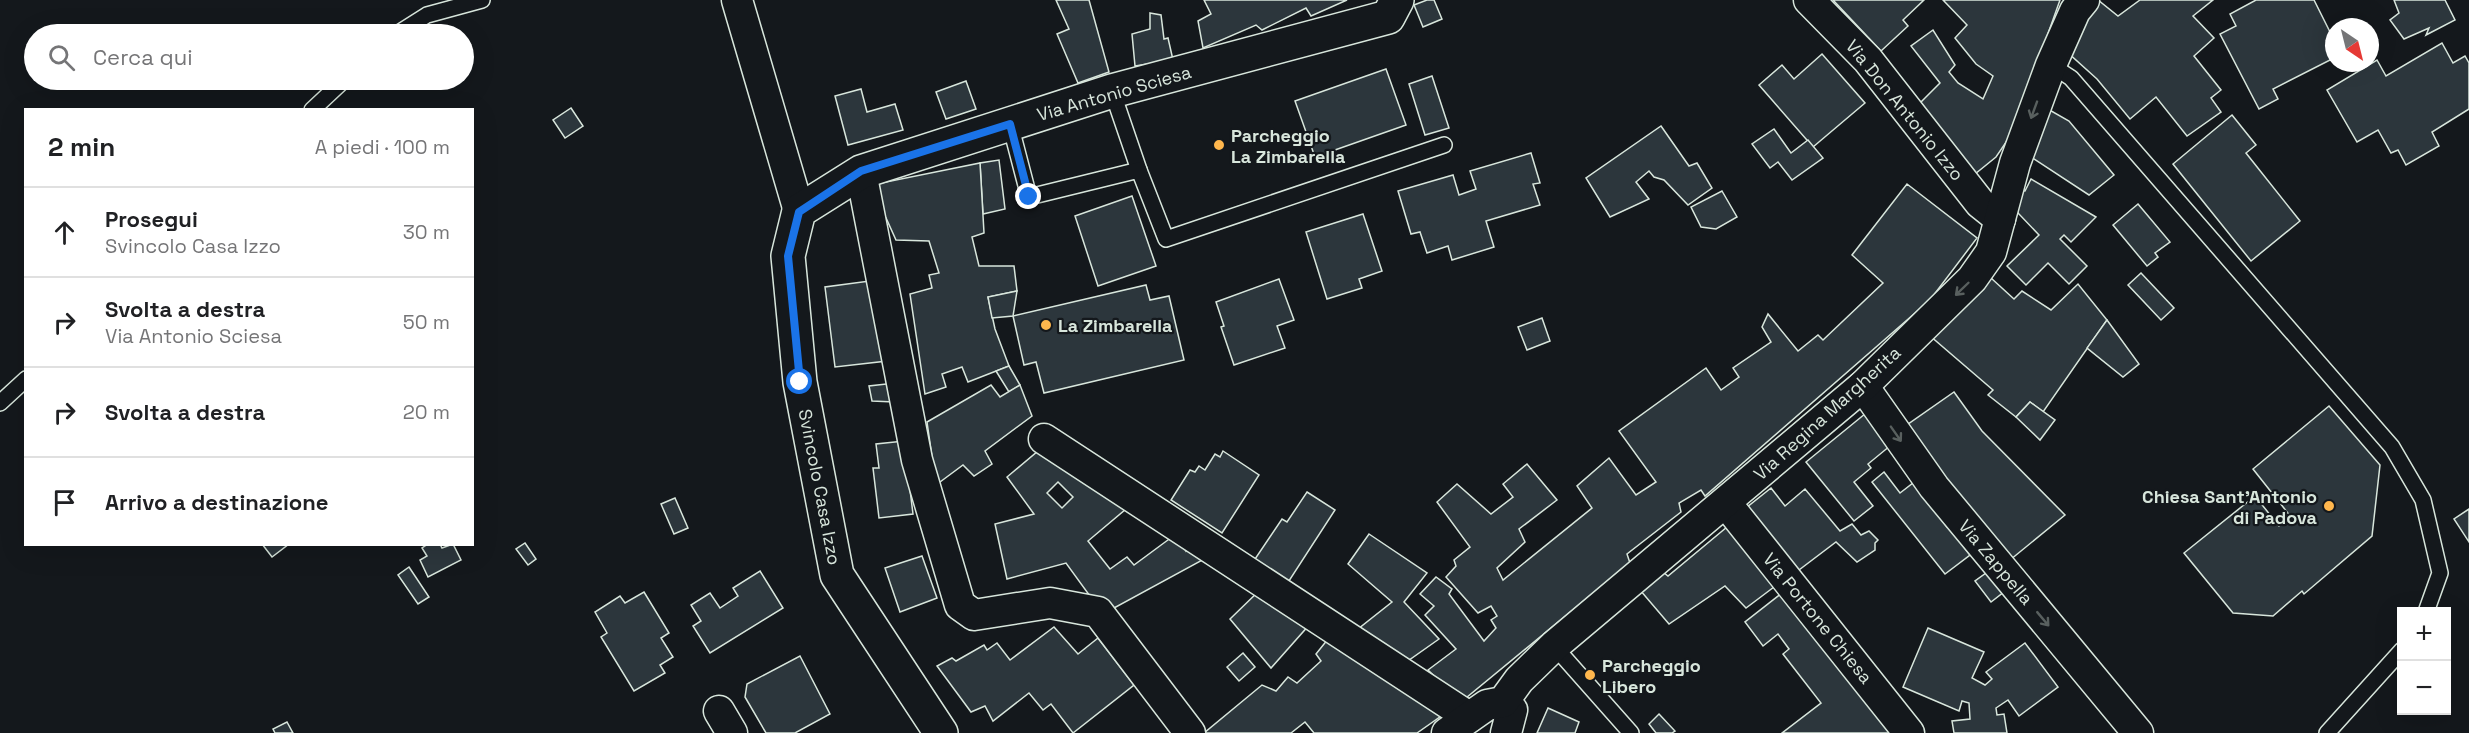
<!DOCTYPE html>
<html lang="it">
<meta charset="utf-8">
<style>
:root{--surface:#fff;--page:#f2f2f2;--text:#202124;--muted:#757577;--line:#e0e0e0}
body{margin:0;font-family:"Space Grotesk",sans-serif;background:var(--page);color:var(--text)}
.controls{position:absolute;right:18px;bottom:18px;display:grid;overflow:hidden;border-radius:0px;box-shadow:0 6px 24px #0002}
.controls button{width:54px;height:54px;display:grid;place-items:center;padding:0;border:0;border-bottom:2px solid var(--line);background:var(--surface);color:var(--text);font:30px sans-serif}
.compass{position:absolute;left:2325px;top:18px;width:54px;height:54px;border-radius:50%;background:var(--surface);box-shadow:0 6px 24px #0002;rotate:145deg}
.stop{position:absolute;width:18px;height:18px;margin:-14px;border:4px solid #1a73e8;border-radius:50%;background:#fff}
.stop.end{background:#1a73e8;border-color:#fff;box-shadow:0 2px 6px #0008}
.list{margin:0;padding:0;list-style:none}
h2{display:flex;justify-content:space-between;align-items:center;height:78px;margin:0;padding:0 24px;font-size:26px}
h2 small{font-size:20px;font-weight:400;color:var(--muted)}
.list li{display:grid;grid-template-columns:39px 1fr auto;gap:18px;align-items:center;box-sizing:border-box;height:90px;padding:0 24px;border-top:2px solid var(--line)}
.list b{display:block;font-size:22px;white-space:nowrap}
.list p{margin:0;font-size:20px;white-space:nowrap;color:var(--muted)}
.list em{font-size:20px;font-style:normal;color:var(--muted)}
.icon{flex:none;width:33px;height:33px;fill:none;stroke:currentColor;stroke-width:2;stroke-linecap:round;stroke-linejoin:round}
.map{position:relative;flex:none;width:2469px;height:733px;overflow:hidden}
.search{position:absolute;background:var(--surface);box-shadow:0 6px 24px #0002;left:24px;top:24px;width:450px;height:66px;display:flex;align-items:center;gap:15px;box-sizing:border-box;padding:0 21px;border-radius:33px;color:var(--muted);font-size:22px}
.panel{position:absolute;background:var(--surface);box-shadow:0 6px 24px #0002;left:24px;top:108px;width:450px;height:438px;border-radius:0px}
.map>svg:first-child{display:block}
.building{fill:#2c363c;stroke:#d8e6dc;stroke-width:1.5;fill-rule:evenodd}
.lines{fill:none;stroke-linecap:round;stroke-linejoin:round}
.lane-casing{stroke:#d8e6dc;stroke-width:18}
.street-casing{stroke:#d8e6dc;stroke-width:33}
.secondary-casing{stroke:#d8e6dc;stroke-width:36}
.lane{stroke:#14181c;stroke-width:15}
.street{stroke:#14181c;stroke-width:30}
.secondary{stroke:#14181c;stroke-width:33}
.oneway{stroke:#59605f}
.route{stroke:#1a73e8;stroke-width:8}
.poi-dot{fill:#ffb74d;stroke:#14181c;stroke-width:2}
.labels{text-anchor:middle;dominant-baseline:central;stroke-width:4.5;stroke-linejoin:round;paint-order:stroke}
.street-label{font-size:18px;fill:#d8e6dc;stroke:#14181c}
.poi-label{font-size:18px;font-weight:bold;fill:#d8e6dc;stroke:#14181c;text-anchor:start}
</style>
<div class="map">
<svg width="2469" height="733" viewBox="0 0 2469 733">
<rect width="100%" height="100%" fill="#14181c"/>
<g class="building">
<polygon points="1056,0 1089,0 1109,72 1078,83 1057,34 1069,29"/>
<polygon points="1204,0 1347,0 1311,16 1306,8 1262,30 1256,25 1203,48 1198,21 1211,14"/>
<polygon points="1427,0 1434,0 1442,19 1423,27 1414,5"/>
<polygon points="1833,0 1924,0 1903,20 1908,26 1881,51"/>
<polygon points="1943,0 2060,0 2013,132 1996,157 1975,174 1913,110 1940,83 1911,46 1933,30 1955,65 1949,72 1958,83 1983,99 1993,76 1976,64 1955,38 1967,25"/>
<polygon points="2098,0 2118,16 2140,0 2213,0 2193,16 2214,38 2194,56 2221,90 2211,98 2221,112 2187,136 2156,97 2130,119 2097,79 2066,51"/>
<polygon points="2256,0 2314,0 2334,40 2334,58 2273,89 2278,99 2259,109 2220,34 2236,26 2230,14"/>
<polygon points="2394,0 2445,0 2455,20 2426,35 2429,28 2404,39 2390,20 2399,13"/>
<polygon points="1150,13 1161,15 1164,39 1168,38 1173,60 1135,66 1132,34 1150,29"/>
<polygon points="2442,43 2453,63 2465,56 2469,63 2469,109 2432,132 2439,146 2406,165 2398,150 2391,153 2378,130 2357,142 2327,90 2377,60 2386,76"/>
<polygon points="1822,54 1865,103 1813,147 1759,85 1782,65 1794,79"/>
<polygon points="1386,69 1406,125 1315,157 1295,101"/>
<polygon points="1432,76 1449,128 1425,135 1409,84"/>
<polygon points="966,81 976,109 946,119 936,92"/>
<polygon points="861,89 867,112 895,104 903,130 848,145 835,96"/>
<polygon points="2039,104 2069,121 2114,175 2089,195 2028,155"/>
<polygon points="571,108 583,126 565,138 553,120"/>
<polygon points="2232,115 2256,145 2246,153 2300,221 2251,261 2173,164"/>
<polygon points="1661,126 1689,166 1697,163 1712,188 1688,205 1664,180 1654,177 1649,171 1636,182 1649,199 1610,217 1586,178"/>
<polygon points="1774,129 1791,153 1808,140 1823,158 1792,180 1778,162 1770,168 1752,144"/>
<polygon points="1531,153 1540,183 1533,184 1540,205 1486,221 1494,247 1452,260 1448,246 1427,253 1420,232 1411,234 1398,191 1453,175 1459,195 1476,189 1470,171"/>
<polygon points="999,160 1005,209 983,214 980,163"/>
<polygon points="980,163 984,233 972,237 979,266 1014,266 1017,291 988,297 995,329 1009,366 968,382 962,367 942,374 946,387 925,394 910,294 932,288 929,275 939,273 929,241 896,240 886,218 879,216 876,184"/>
<polygon points="2031,179 2096,217 2071,242 2064,235 2060,239 2087,266 2069,284 2048,263 2026,285 2007,266 2039,235 2018,213 2017,190 2025,191"/>
<polygon points="1907,184 1977,238 1930,300 1705,496 1701,490 1679,503 1681,512 1627,554 1630,563 1461,702 1428,670 1456,649 1425,615 1434,606 1420,594 1436,577 1452,589 1449,594 1484,641 1496,628 1491,620 1497,616 1491,606 1478,613 1446,577 1456,566 1454,560 1470,547 1437,502 1457,484 1491,514 1513,497 1503,484 1527,464 1557,500 1519,529 1525,542 1497,568 1503,580 1592,508 1577,486 1609,458 1636,495 1656,482 1619,431 1706,368 1721,390 1739,377 1733,368 1771,342 1762,327 1768,314 1798,351 1818,335 1823,340 1883,283 1852,255"/>
<polygon points="1722,191 1737,217 1716,229 1701,227 1691,207"/>
<polygon points="1132,196 1156,266 1098,286 1075,216"/>
<polygon points="2138,204 2170,242 2155,253 2158,257 2147,266 2113,225"/>
<polygon points="1363,214 1382,271 1359,279 1362,288 1327,299 1306,232"/>
<polygon points="2141,273 2174,308 2161,320 2128,285"/>
<polygon points="1991,278 2014,299 2022,291 2051,310 2078,284 2107,320 2043,412 2030,402 2016,417 1988,395 1993,390 1929,335"/>
<polygon points="1279,279 1294,320 1277,326 1285,348 1234,365 1221,327 1224,326 1216,302"/>
<polygon points="877,280 887,361 835,367 825,287"/>
<polygon points="1146,285 1150,300 1169,296 1184,360 1044,393 1036,362 1024,365 1013,316"/>
<polygon points="1017,291 1013,316 992,318 988,297"/>
<polygon points="1542,318 1550,341 1527,350 1518,327"/>
<polygon points="2107,320 2139,364 2123,377 2087,348"/>
<polygon points="1009,366 1020,385 1009,392 996,371"/>
<polygon points="895,383 894,402 872,401 869,386"/>
<polygon points="991,385 1000,397 1020,385 1032,416 985,451 992,464 974,476 963,465 936,485 927,422"/>
<polygon points="1954,392 1982,431 2065,515 2010,560 1904,427"/>
<polygon points="2030,402 2055,420 2040,440 2016,417"/>
<polygon points="2329,406 2380,465 2372,536 2304,594 2302,591 2273,616 2233,613 2184,553 2255,496 2279,526 2291,517 2253,469"/>
<polygon points="1871,409 1896,441 1868,464 1871,468 1854,482 1873,506 1854,521 1806,462"/>
<polygon points="904,441 913,514 879,518 873,468 879,468 876,444"/>
<path d="M1044,446L1132,504L1088,541L1110,569L1127,557L1134,565L1176,534L1186,551L1191,544L1208,557L1103,614L1066,563L1007,579L995,524L1034,514L1007,477ZM1058,482L1073,497L1062,508L1047,493Z"/>
<polygon points="1223,451 1259,475 1222,533 1171,500 1190,470 1195,472 1199,466 1205,470 1215,454 1220,457"/>
<polygon points="1884,472 1900,493 1913,483 1943,511 1938,515 1947,527 1951,524 1967,544 1964,547 1970,555 1945,574 1872,482"/>
<polygon points="1771,488 1785,506 1805,489 1840,531 1852,524 1861,535 1869,531 1878,540 1875,543 1875,550 1857,562 1836,542 1795,573 1746,508"/>
<polygon points="1307,492 1335,510 1287,584 1253,562 1282,519 1287,522"/>
<polygon points="675,498 688,528 674,534 661,504"/>
<polygon points="2469,509 2469,542 2454,519"/>
<polygon points="1727,527 1778,584 1746,608 1725,586 1669,624 1640,590 1658,568 1668,576"/>
<polygon points="1369,534 1427,573 1404,602 1439,639 1402,665 1353,633 1392,602 1348,564"/>
<polygon points="525,543 536,559 528,565 516,549"/>
<polygon points="262,544 289,544 272,557"/>
<polygon points="428,544 440,544 442,548 453,544 461,560 428,577 420,560 427,556 422,548"/>
<polygon points="922,556 937,598 900,612 885,568"/>
<polygon points="409,567 429,597 418,604 398,575"/>
<polygon points="1993,568 2009,588 1991,602 1975,581"/>
<polygon points="760,571 783,608 710,653 693,626 701,621 691,605 710,593 720,608 738,596 733,588"/>
<polygon points="1262,588 1310,624 1271,668 1230,619"/>
<polygon points="644,592 669,633 661,638 673,657 660,665 665,673 634,691 601,637 607,633 595,612 620,596 625,603"/>
<polygon points="1782,593 1890,733 1782,733 1821,703 1783,654 1789,649 1778,634 1763,646 1745,622"/>
<polygon points="1054,627 1078,654 1098,638 1134,685 1073,733 1051,704 1043,710 1029,693 993,721 985,706 971,712 937,666 952,658 956,661 984,645 987,650 997,643 1010,660"/>
<polygon points="1928,628 1984,652 1972,678 1985,685 1992,679 1986,672 2025,643 2058,687 2019,716 2008,700 1996,708 1997,715 2004,714 2007,733 1954,733 1952,721 1970,719 1969,703 1962,701 1959,711 1903,687"/>
<polygon points="1328,639 1444,714 1417,733 1314,733 1305,722 1291,733 1204,733 1262,685 1276,691 1288,677 1297,683 1321,661 1316,654"/>
<polygon points="1243,653 1255,667 1239,681 1227,667"/>
<polygon points="800,656 830,714 795,733 766,733 745,697 747,684"/>
<polygon points="1548,708 1579,722 1575,733 1537,733"/>
<polygon points="1659,714 1675,731 1672,733 1656,733 1649,724"/>
<polygon points="287,722 293,733 275,733 273,729"/>
</g>
<g class="lines">
<g class="lane-casing">
<g id="lane">
<polyline points="397,34 427,15 482,0"/>
<polyline points="2051,65 2071,78 2392,447 2423,500 2440,573 2426,612"/>
<polyline points="1112,91 1139,170"/>
<polyline points="312,110 344,80"/>
<polyline points="1010,124 1029,197 1139,170 1166,239 1444,145"/>
<polyline points="0,403 26,379"/>
<polyline points="1554,646 1631,733"/>
<polyline points="2327,733 2402,650"/>
</g>
</g>
<g class="street-casing">
<g id="street">
<polyline points="737,0 799,211"/>
<polyline points="1809,0 1868,60 1980,203 2000,219"/>
<polyline points="861,172 917,460 960,605 974,615 1050,603 1098,612 1190,733"/>
<polyline points="1863,386 1934,487 2138,733"/>
<polyline points="1044,439 1469,717"/>
<polyline points="1726,503 1909,733"/>
<polyline points="1503,702 1512,710 1506,733"/>
<polyline points="719,711 732,733"/>
<polyline points="1447,733 1487,705 1503,702 1519,680 1554,646 1863,386 1972,279 1991,252 2015,163 2051,65 2075,11 2084,0"/>
</g>
</g>
<g class="secondary-casing">
<polyline id="secondary" points="941,733 837,575 800,382 788,256 799,211 861,172 1112,91 1388,17 1397,0"/>
</g>
<use href="#lane" class="lane"/>
<use href="#street" class="street"/>
<use href="#secondary" class="secondary"/>
</g>
<defs><path id="oneway-shaft" d="M-6 0H5M1.5-3L5.5 0L1.5 3" fill="none" stroke-width="1.6" stroke-linecap="round" stroke-linejoin="round" transform="scale(1.5)"/></defs>
<g class="oneway">
<use href="#oneway-shaft" transform="translate(2034 110) rotate(110)"/>
<use href="#oneway-shaft" transform="translate(1962 289) rotate(136)"/>
<use href="#oneway-shaft" transform="translate(1896 434) rotate(55)"/>
<use href="#oneway-shaft" transform="translate(2043 619) rotate(50)"/>
</g>
<g class="lines">
<polyline class="route" points="800,382 788,256 799,212 861,171 1010,124 1029,197"/>
</g>
<g class="poi-dot">
<circle cx="1219" cy="145" r="6"/>
<circle cx="1046" cy="325" r="6"/>
<circle cx="2329" cy="506" r="6"/>
<circle cx="1590" cy="675" r="6"/>
</g>
<g class="labels">
<g class="street-label">
<text transform="translate(1114 93) rotate(-16)">Via Antonio Sciesa</text>
<text transform="translate(1905 110) rotate(51)">Via Don Antonio Izzo</text>
<text transform="translate(1827 413) rotate(-42)">Via Regina Margherita</text>
<text transform="translate(820 487) rotate(79)">Svincolo Casa Izzo</text>
<text transform="translate(1996 562) rotate(50)">Via Zappella</text>
<text transform="translate(1818 618) rotate(51)">Via Portone Chiesa</text>
</g>
<g class="poi-label">
<text x="1231" y="135">Parcheggio<tspan x="1231" dy="21">La Zimbarella</tspan></text>
<text x="1058" y="325">La Zimbarella</text>
<text x="2317" y="496" text-anchor="end">Chiesa Sant'Antonio<tspan x="2317" dy="21">di Padova</tspan></text>
<text x="1602" y="665">Parcheggio<tspan x="1602" dy="21">Libero</tspan></text>
</g>
</g>
</svg>
<div class="controls">
<button>+</button>
<button>−</button>
</div>
<svg class="compass" viewBox="-18 -18 36 36"><path d="M0-13l5 13h-10z" fill="#e53935"/><path d="M0 13l5-13h-10z" fill="#757577"/></svg>
<div class="stop" style="left:800px;top:382px"></div>
<div class="stop end" style="left:1029px;top:197px"></div>
<div class="search"><svg class="icon" aria-label="search" viewBox="0 0 24 24"><circle cx="10" cy="10" r="6"/><path d="M15 15l6 6"/></svg>Cerca qui</div>
<section class="panel">
<h2>2 min<small>A piedi · 100 m</small></h2>
<ul class="list">
<li><svg class="icon" aria-label="ahead" viewBox="0 0 24 24"><path d="M12 20V5M6 11l6-6 6 6"/></svg><div><b>Prosegui</b><p>Svincolo Casa Izzo</p></div><em>30 m</em></li>
<li><svg class="icon" aria-label="right" viewBox="0 0 24 24"><path d="M7 20v-9h11M14 6l5 5-5 5"/></svg><div><b>Svolta a destra</b><p>Via Antonio Sciesa</p></div><em>50 m</em></li>
<li><svg class="icon" aria-label="right" viewBox="0 0 24 24"><path d="M7 20v-9h11M14 6l5 5-5 5"/></svg><div><b>Svolta a destra</b></div><em>20 m</em></li>
<li><svg class="icon" aria-label="arrive" viewBox="0 0 24 24"><path d="M6 21V4h12l-3 4 3 4H6"/></svg><div><b>Arrivo a destinazione</b></div></li>
</ul>
</section>
</div>
